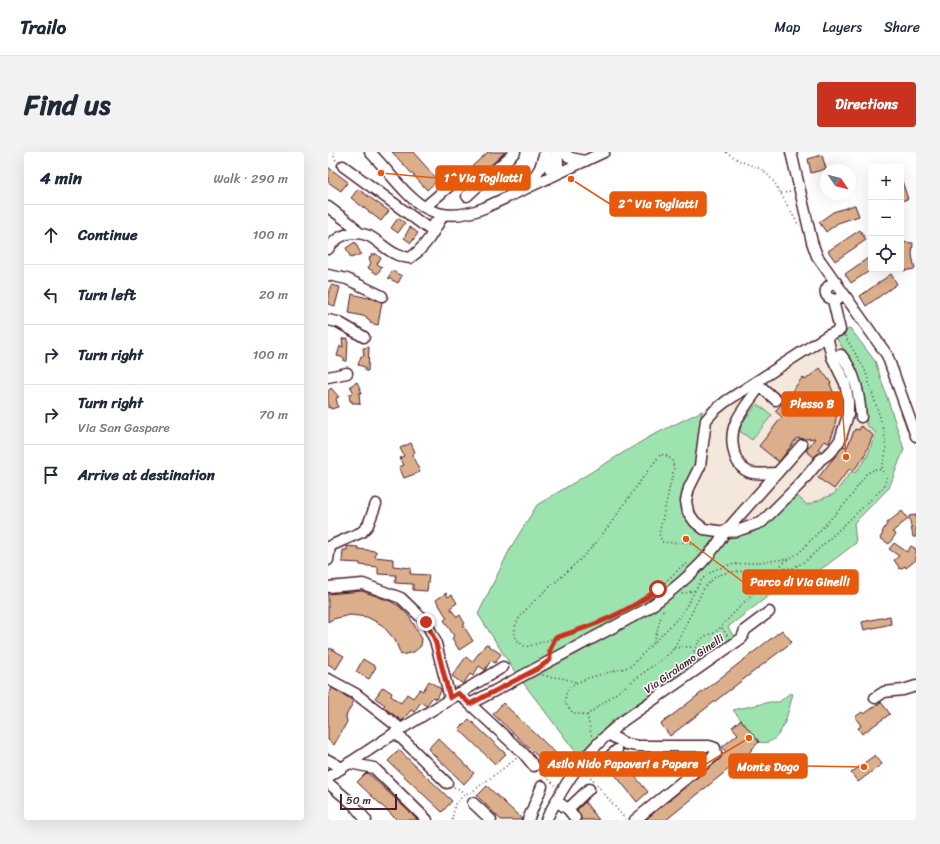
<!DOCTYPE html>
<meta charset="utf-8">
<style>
:root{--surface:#fff;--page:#f2f2f3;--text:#1f2937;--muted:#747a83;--line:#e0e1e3;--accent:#c8321e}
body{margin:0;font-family:Sriracha,sans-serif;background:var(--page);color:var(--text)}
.controls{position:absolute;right:12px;top:12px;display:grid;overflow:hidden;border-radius:4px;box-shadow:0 4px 16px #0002}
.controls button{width:36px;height:36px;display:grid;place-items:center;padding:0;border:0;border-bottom:1px solid var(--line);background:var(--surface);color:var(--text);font:20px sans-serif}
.compass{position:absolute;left:492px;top:12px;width:36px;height:36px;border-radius:50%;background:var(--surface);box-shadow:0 4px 16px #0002;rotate:125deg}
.scale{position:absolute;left:12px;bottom:10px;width:57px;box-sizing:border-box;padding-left:4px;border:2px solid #4a1f2b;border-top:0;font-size:11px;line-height:14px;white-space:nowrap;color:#4a1f2b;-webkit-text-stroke:3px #fff;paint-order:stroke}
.stop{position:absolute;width:12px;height:12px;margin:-9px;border:3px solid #c8321e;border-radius:50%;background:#fff}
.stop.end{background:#c8321e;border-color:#fff;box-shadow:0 1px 4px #0008}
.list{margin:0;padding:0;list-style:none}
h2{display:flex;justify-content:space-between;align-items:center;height:52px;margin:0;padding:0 16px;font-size:17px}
h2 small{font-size:13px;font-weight:400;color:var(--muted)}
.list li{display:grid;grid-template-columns:26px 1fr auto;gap:12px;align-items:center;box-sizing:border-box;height:60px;padding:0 16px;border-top:1px solid var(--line)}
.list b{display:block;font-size:15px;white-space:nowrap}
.list p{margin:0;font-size:13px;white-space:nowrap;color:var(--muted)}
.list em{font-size:13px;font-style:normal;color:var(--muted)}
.icon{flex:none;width:22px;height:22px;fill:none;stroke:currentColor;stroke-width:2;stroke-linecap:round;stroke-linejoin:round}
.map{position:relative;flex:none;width:588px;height:668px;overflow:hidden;border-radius:4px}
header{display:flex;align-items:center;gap:24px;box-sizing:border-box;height:56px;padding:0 20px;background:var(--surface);border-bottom:1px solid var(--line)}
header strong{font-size:19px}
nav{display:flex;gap:22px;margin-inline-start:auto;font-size:14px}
.intro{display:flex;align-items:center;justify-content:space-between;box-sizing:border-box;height:96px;padding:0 24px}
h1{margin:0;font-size:28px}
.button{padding:10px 18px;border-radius:4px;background:var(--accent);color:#fff;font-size:14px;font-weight:700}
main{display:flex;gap:24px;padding:0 24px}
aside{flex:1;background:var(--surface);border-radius:4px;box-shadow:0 4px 16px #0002}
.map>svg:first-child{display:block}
.built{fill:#f4e7dc}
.green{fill:#9de3b0;stroke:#74816e}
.building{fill:#dbae8c;stroke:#4a1f2b}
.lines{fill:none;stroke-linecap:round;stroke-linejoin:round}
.minor-casing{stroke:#4a1f2b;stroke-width:13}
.path{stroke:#4a1f2b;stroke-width:1.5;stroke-dasharray:1 3;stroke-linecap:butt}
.minor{stroke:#fff;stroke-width:10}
.route{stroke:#c8321e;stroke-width:5}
.labels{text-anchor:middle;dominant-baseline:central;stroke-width:3;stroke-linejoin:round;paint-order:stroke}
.street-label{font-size:11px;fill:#4a1f2b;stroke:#fff}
.leader{fill:none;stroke:#e8590c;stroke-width:1.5}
.callout-dot{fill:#e8590c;stroke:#fff;stroke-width:1.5}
.callout{fill:#e8590c;stroke:#e8590c;stroke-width:1.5}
.callout-label{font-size:12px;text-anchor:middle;font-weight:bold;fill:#fff}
</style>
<header>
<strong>Trailo</strong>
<nav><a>Map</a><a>Layers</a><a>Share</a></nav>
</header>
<div class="intro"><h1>Find us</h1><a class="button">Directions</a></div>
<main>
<aside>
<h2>4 min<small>Walk · 290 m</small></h2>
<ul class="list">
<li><svg class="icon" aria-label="ahead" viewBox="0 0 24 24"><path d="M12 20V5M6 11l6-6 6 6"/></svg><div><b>Continue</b></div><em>100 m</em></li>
<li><svg class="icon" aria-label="left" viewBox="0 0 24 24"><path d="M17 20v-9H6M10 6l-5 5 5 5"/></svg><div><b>Turn left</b></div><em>20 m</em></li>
<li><svg class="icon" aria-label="right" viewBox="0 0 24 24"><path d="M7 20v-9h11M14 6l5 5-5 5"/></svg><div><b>Turn right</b></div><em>100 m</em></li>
<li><svg class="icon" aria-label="right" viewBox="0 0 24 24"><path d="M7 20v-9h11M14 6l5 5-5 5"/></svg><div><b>Turn right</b><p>Via San Gaspare</p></div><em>70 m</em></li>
<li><svg class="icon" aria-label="arrive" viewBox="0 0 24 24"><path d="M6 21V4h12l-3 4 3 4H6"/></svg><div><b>Arrive at destination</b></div></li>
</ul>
</aside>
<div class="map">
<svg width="588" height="668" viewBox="0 0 588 668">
<rect width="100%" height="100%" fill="#fff"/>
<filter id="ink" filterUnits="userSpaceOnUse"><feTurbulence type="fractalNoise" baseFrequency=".025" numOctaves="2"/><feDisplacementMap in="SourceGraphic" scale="8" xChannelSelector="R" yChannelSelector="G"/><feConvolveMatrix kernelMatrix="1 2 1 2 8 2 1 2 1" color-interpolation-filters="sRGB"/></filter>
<g filter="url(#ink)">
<polygon class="built" points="502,175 508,186 527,214 534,233 539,258 538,273 548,281 539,305 527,321 523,320 506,342 479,353 467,342 434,376 423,381 413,383 384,383 369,378 357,366 353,355 355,341 367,314 374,259 400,240"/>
<g class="green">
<path d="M522,176L547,209L576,297L561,336L526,371L528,391L499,413L462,437L443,442L400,475L406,485L284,569L250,603L187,520L150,462L183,395L209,353L321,285L374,259L367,314L355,341L353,355L358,366L369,378L384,383H413L423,381L434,376L467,342L479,353L506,342L524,319L527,321L539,305L548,281L538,273C540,253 535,233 527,215C522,205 514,195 508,186Z"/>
<polygon points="429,252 444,263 424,288 409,277"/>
<path d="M462,541L465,542C460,558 455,596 431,590L405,558L442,550H451Z"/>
</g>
<g class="building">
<polygon points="64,0 85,0 110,28 99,38"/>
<polygon points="160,0 177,0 136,38 132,33 132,29 131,26"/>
<polygon points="494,3 498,17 483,21 480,7"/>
<polygon points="0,15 20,30 13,39 0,30"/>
<polygon points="573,29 574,29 580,47 573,49"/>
<polygon points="30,37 61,59 53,69 23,46"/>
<polygon points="527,53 531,64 510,71 498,80 491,70 505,60"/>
<polygon points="70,66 77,71 70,81 63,76"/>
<polygon points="82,75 90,81 83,91 76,86"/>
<polygon points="532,78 538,88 507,109 500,99"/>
<polygon points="27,90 33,102 23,106 18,96"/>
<polygon points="573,90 585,91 584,103 587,117 574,119 573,112"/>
<polygon points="47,101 53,106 49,112 54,115 49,122 40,116 43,111 41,107 44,102 46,103"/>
<polygon points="543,104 543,118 523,131 517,122"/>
<polygon points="64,119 74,124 70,131 60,126"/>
<polygon points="563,122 569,132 538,154 532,144"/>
<polygon points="3,133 12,135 7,154 0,152 0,143"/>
<polygon points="24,142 40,146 40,145 54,150 50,173 42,171 42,168 39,167 39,165 21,161"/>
<polygon points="20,186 19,209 16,209 16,206 9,204 12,194 15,195 14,187"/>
<polygon points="41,195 40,219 37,219 37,215 30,213 33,204 36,204 35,196"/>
<polygon points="492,216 503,231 502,232 506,242 508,242 510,261 509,261 507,272 508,273 501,291 496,289 490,297 493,299 486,305 478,299 487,286 477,287 469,286 451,310 431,294 454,265 447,259 453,253 475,225 477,228"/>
<polygon points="29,230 34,241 31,241 32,253 31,251 24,251 24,249 22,249 21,242 26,241 22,234"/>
<polygon points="3,236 11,245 8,246 10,255 3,257 2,255 0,256 0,239"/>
<polygon points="533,274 545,283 536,305 525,319 522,316 506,337 490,326 515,294 519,295 527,277 531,278"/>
<polygon points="83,291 87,300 84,302 92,320 76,326 71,315 76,313 72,306 76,304 72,296"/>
<polygon points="574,359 580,367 564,380 568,382 561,392 552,386 555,381 554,380 559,372 559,371"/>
<polygon points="588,363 588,385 585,385 581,364"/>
<polygon points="566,391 579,400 583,394 588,397 588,408 578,416 577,414 572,417 566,408 571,404 561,397"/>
<polygon points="19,394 30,395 30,397 48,399 47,405 65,407 65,414 83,416 82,422 101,423 99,439 85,438 85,432 67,431 68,423 50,422 50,415 32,413 32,411 14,410 15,398 19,398"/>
<polygon points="34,439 62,449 71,454 81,464 88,476 94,487 93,494 86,500 73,503 67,488 54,473 39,465 22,463 5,467 0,470 0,442"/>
<polygon points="118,441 120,445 124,443 129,451 122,456 129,465 132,463 137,472 135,473 145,489 131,498 124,486 126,484 116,468 119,466 108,448"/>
<polygon points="562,464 563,472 536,478 534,470"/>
<polygon points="454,478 464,490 342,584 333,572"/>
<polygon points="158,492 173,502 167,511 163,508 157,518 151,514 145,524 142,522 135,532 124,524 138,505 144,510"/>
<polygon points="2,496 16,504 8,517 0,512 0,501"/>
<polygon points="35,507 48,515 41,527 28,520"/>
<polygon points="101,529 113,537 113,539 108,547 105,545 98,554 93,550 86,560 83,558 74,569 55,555 57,553 47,546 55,535 64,541 63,544 73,551 79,542 85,546 92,537 95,539"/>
<polygon points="4,536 26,549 18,564 19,570 6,593 0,588 0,544"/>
<polygon points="553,550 562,562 534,582 530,576 533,574 527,565 534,560 536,562"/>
<polygon points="175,551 231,604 221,615 165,562"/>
<polygon points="141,567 178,602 167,612 131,577"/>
<polygon points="413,568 431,590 423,598 423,599 338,668 317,668 392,607 394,602 398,600 394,595 410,582 404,575"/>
<polygon points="110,586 146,621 136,632 100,597"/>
<polygon points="71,598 124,649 114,660 60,609"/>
<polygon points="547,603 554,612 530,630 523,621"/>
<polygon points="291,605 320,640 309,650 280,614"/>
<polygon points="38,621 41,622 90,668 69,668 29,630"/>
<polygon points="159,634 194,667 194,668 173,668 149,644"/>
<polygon points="257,650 271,668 253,668 252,662 249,658"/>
</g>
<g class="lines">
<g class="minor-casing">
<g id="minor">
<path d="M42,0C78,37 96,80 156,56L276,0"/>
<polyline points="218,0 222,17 230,21"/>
<polyline points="228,0 230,9 230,21"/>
<polyline points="234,0 243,6 257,9"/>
<polyline points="463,0 484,90 489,104 559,203 588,284"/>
<polyline points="15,14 101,77 110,68"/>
<polyline points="200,35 212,16 217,0"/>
<polyline points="139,44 187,0"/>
<polyline points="0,55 23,72 31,81"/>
<polyline points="97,55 126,30"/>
<path d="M0,97C9,83 25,77 41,84C51,89 59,99 70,103C74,105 78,105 82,106C98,95 106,79 115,63"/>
<polyline points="0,123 19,127 54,144"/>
<path d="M508,130C505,131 501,133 499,136C494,144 504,149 510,147"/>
<polyline points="0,168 10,170 36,185"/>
<polyline points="499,184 504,205 517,231 520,248 520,263 512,288 504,299 492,308 473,331 434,370 409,379 397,380 376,377 367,370 360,360 358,349 361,336 372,314 378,268 386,259 397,250 499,184 512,178 505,148"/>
<path d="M504,205L513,203C528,221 531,242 533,265"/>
<polyline points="0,225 19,221"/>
<path d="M428,230L432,234C424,246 414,257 408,270C401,285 404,313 421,320C429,323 441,321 449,321"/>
<polyline points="432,234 448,248"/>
<polyline points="0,408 2,394 34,380 40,373 48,352"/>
<polyline points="0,435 35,432 73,446 98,470 107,488 122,546"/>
<polyline points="0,527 28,542 73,577"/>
<polyline points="130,541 196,602 206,614"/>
<polyline points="547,546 556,540 575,538 588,534"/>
<path d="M142,552L319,457C348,436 379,411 397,380L474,293"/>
<polyline points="68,581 119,631"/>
<polyline points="280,582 298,592 309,594 381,594 387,596 388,602 307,668"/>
<polyline points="257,605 273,612 289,598"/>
<polyline points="0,608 14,616"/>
<polyline points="21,611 46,616 99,668"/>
<polyline points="0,625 73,577 175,515"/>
<polyline points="0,631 25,652 38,668"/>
<polyline points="228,649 240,657 261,637"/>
<polyline points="145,651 163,668"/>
<polyline points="240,657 247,666"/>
<polyline points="200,668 214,634"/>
<path d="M218,668C240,625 258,599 295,569L414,486L417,478L441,460"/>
</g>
</g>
<g class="path">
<polyline points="6,0 5,2 8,9"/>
<polyline points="398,0 412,9 433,17 439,22 446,30 471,74"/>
<polyline points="178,21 187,32"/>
<polyline points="453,41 465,40"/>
<polyline points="517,184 537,218 556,278 558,299 554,317"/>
<path d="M547,317L554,318L559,324L556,335L479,408L465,416L401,420L388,424L376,436L346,496L342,501L259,563L245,561L237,551C238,546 237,540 241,536C248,527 284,520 297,516L303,514L353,463L374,427L386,418L401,413L460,407L471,401L522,346L538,322Z"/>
<polyline points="331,436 352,416 360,411"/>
<polyline points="354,442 368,438"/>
<polyline points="303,455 316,448"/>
<polyline points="394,476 401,486"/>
<path d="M227,486L198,495C191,491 185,486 187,476C189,461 220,437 231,427C243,416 255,405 266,393C290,364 309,331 333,302L339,304L344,308L346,316L331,382L334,390C346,392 358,388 368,393L370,401"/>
<polyline points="326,490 335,457"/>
<polyline points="346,496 358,495 366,495"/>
<polyline points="222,500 227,486 266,473 282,466"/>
<path d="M362,511C367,496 370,484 387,481L439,426L460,407"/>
<polyline points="215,523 217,524 234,526 248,530"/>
<polyline points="259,563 264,586"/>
<polyline points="212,619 227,633"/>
<polyline points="257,619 267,630"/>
<polyline points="269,633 298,668"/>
<polyline points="126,635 131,637 136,641"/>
<polyline points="124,668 127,652 137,642 145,639 189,606"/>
</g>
<use href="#minor" class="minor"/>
</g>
</g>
<g class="lines" filter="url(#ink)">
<path class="route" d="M98,470L107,488L122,546L130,541L142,552L209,517L222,508V498L227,486C264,474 300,461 330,437"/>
</g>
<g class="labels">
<g class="street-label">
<text transform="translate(356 512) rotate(-35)">Via Girolamo Ginelli</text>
</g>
</g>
<path class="leader" d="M53 21L108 26M243 27L282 52M518 305L514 252M358 387L415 430M421 586L378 612M536 615L479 614"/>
<g class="callout-dot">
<circle cx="53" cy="21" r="4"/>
<circle cx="243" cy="27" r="4"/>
<circle cx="518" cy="305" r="4"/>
<circle cx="358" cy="387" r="4"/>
<circle cx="421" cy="586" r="4"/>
<circle cx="536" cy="615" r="4"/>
</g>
<g class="callout">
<rect x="108" y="14" width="94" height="24" rx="4"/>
<rect x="282" y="40" width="96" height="24" rx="4"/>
<rect x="454" y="240" width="60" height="24" rx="4"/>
<rect x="415" y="418" width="115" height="24" rx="4"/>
<rect x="212" y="600" width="166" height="24" rx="4"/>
<rect x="401" y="602" width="78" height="24" rx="4"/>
</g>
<g class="callout-label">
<text x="155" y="30">1^ Via Togliatti</text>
<text x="330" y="56">2^ Via Togliatti</text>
<text x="484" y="256">Plesso B</text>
<text x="472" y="434">Parco di Via Ginelli</text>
<text x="295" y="616">Asilo Nido Papaveri e Papere</text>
<text x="440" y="619">Monte Dago</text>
</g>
</svg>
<div class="controls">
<button>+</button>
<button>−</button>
<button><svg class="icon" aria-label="locate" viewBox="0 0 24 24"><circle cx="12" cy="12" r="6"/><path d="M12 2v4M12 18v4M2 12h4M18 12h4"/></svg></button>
</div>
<svg class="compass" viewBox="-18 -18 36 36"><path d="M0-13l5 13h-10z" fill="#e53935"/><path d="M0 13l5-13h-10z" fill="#747a83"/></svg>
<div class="scale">50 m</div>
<div class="stop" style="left:330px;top:437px"></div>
<div class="stop end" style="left:98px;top:470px"></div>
</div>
</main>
